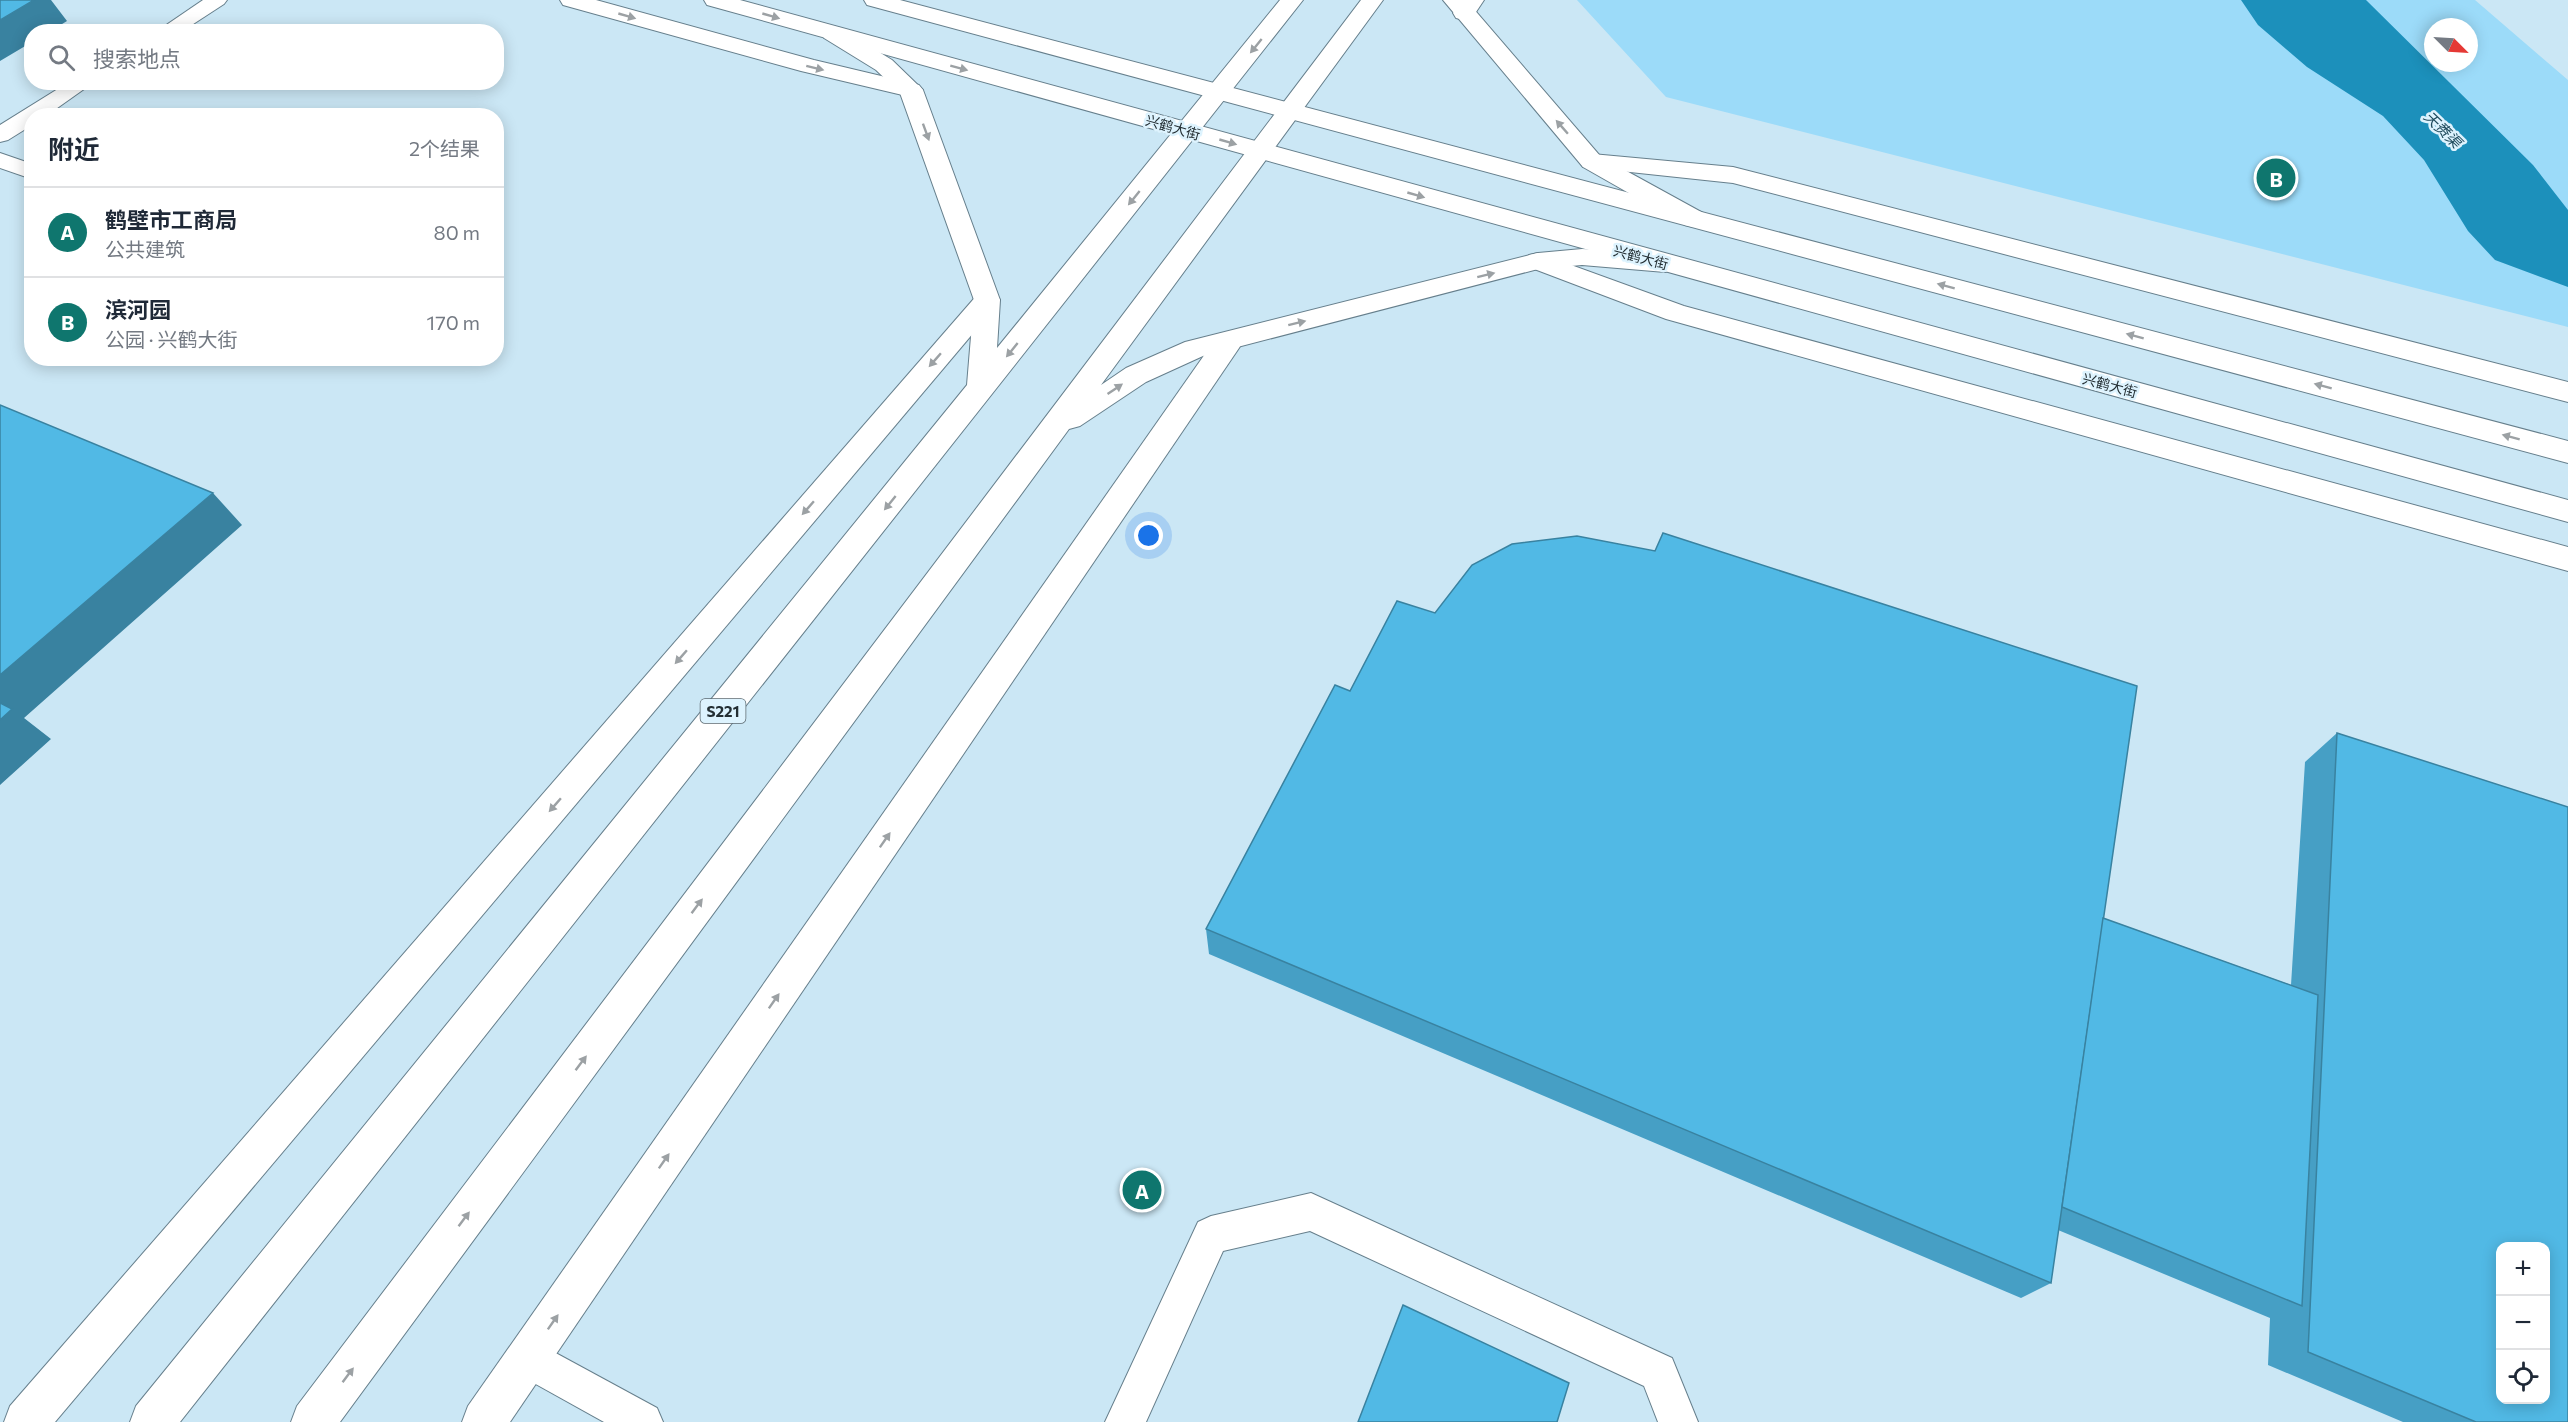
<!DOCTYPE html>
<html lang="zh">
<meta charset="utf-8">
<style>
:root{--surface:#fff;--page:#f6f6f7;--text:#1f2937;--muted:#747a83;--line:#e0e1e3;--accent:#0f766e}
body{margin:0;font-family:Commissioner,"Noto Sans SC",sans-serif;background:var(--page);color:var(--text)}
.controls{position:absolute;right:18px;bottom:18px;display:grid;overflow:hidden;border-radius:12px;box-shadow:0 3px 15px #0003}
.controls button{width:54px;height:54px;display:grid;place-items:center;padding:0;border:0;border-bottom:2px solid var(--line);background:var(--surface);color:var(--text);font:30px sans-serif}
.compass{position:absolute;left:2424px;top:18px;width:54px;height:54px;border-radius:50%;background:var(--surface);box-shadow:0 3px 15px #0003;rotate:114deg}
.you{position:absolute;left:1149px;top:536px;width:21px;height:21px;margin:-15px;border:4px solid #fff;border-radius:50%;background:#1a73e8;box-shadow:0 0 0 9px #1a73e833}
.badge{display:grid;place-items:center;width:39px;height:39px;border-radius:50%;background:var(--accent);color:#fff;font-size:20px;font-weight:700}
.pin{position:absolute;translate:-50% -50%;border:3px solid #fff;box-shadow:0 2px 6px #0006}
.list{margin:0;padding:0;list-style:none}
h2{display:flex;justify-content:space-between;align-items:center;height:78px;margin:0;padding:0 24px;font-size:26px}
h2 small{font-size:20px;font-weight:400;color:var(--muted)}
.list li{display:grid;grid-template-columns:39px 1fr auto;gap:18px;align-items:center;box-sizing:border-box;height:90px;padding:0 24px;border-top:2px solid var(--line)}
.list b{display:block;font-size:22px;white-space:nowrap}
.list p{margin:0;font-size:20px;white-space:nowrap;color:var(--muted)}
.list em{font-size:20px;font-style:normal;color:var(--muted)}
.icon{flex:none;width:33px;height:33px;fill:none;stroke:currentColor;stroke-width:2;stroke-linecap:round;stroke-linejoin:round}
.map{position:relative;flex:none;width:2568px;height:1422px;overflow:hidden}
.search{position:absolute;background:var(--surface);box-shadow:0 3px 15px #0003;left:24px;top:24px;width:480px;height:66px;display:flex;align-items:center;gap:15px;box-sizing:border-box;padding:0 21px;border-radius:24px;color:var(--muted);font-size:22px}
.panel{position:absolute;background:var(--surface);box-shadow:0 3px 15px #0003;left:24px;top:108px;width:480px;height:258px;border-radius:24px}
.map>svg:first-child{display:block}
.green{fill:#9cdbf9;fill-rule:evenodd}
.water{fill:#1c90bb}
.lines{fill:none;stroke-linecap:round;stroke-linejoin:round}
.lane-casing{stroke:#667f8c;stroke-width:2}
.street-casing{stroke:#667f8c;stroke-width:2}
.secondary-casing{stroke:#667f8c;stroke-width:2}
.primary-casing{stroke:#667f8c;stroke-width:2}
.lane{fill:#fff;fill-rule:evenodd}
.street{fill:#fff;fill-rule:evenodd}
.secondary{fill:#fff;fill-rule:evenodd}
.primary{fill:#fff;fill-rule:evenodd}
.wall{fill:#469fc5}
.shaded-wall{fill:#3982a0}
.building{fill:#51b9e5;stroke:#3982a0;stroke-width:1.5;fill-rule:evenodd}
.oneway{fill:#9ca1a4}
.labels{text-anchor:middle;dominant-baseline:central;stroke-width:5;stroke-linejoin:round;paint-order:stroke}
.far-street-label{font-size:14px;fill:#242f34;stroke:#ddf3fe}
.far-water-label{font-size:15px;font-style:italic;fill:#1e4a5c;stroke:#ddf3fe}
.shield{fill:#ddf3fe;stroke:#5c6a71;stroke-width:1.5}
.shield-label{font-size:15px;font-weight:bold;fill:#242f34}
</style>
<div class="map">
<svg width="2568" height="1422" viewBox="0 0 2568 1422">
<rect width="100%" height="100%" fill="#cbe7f5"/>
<path class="green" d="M1577,0H2475L2568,80V327L1666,97ZM2433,27H2469V63H2433Z"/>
<polygon class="water" points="2241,0 2366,0 2533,165 2568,210 2568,287 2495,260 2468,231 2424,160 2383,116 2307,67 2258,25"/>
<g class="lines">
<g class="lane-casing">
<g id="lane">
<polygon points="203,0 227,0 224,4 181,32 156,32"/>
<polygon points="69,82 94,82 46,116 32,116 32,125 8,140 0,142 0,125"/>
<polygon points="0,153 32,164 32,179 0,168"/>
<polygon points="1311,1193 1672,1358 1698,1422 1658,1422 1644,1386 1310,1231 1223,1251 1146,1422 1105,1422 1198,1222 1211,1216"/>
<polygon points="528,1338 657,1408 663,1422 604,1422 514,1372 508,1358 514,1344"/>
</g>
</g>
<g class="street-casing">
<g id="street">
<polygon points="560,0 596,0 814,60 919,85 923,90 919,95 911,97 801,71 563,5"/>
<polygon points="1462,0 1484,0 1472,18 1464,20 1456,18 1453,13"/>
<polygon points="1592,154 1733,167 2568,382 2568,402 1733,183 1583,167 1580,162 1583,157"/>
<polygon points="1538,253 1684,306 2568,547 2568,571 1666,319 1529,267 1525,261 1529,255"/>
<polygon points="987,291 996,294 1000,300 996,306 55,1422 4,1422 10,1406 978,294"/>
<polygon points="1229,332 1239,334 1243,341 1239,348 510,1422 462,1422 468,1406 1219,334"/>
</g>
</g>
<g class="secondary-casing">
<g id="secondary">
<polygon points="704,0 740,0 2568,500 2568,522 707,5"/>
<polygon points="864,0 900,0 2568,441 2568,463 867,5"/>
</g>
</g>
<g class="primary-casing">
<g id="primary">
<polygon points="1280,0 1303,0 180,1422 130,1422 136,1406 967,385 974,300 900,93 876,70 824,38 821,33 824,28 832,26 840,28 892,60 923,90 1000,300 997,348"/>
<polygon points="1361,0 1383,0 1101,385 1126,368 1185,342 1538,253 1582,249 1665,254 1674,257 1678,263 1674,269 1665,272 1582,265 1538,269 1203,356 1146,382 1080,426 1069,429 340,1422 291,1422 297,1406"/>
<polygon points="1443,0 1466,0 1601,157 1703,213 1707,219 1703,225 1694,227 1685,225 1583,167"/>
</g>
</g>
<use href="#lane" class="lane"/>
<use href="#street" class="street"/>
<use href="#secondary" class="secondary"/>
<use href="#primary" class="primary"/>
</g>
<polygon class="wall" points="1350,691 2103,918 2291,985 2305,762 2337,733 2568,1422 2403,1422 2268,1365 2270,1318 2058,1230 2051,1283 2021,1298 1209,954 1206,929"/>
<g class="shaded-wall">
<polygon points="34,0 51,0 67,21 49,32 32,32 32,42 0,61 0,20"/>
<polygon points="213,493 242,525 24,718 51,739 0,785 0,675"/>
</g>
<g class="building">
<polygon points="0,0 34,0 0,20"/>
<polygon points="0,405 213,493 0,675"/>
<polygon points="1663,533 2137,686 2051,1283 1206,929 1335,685 1350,691 1397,601 1435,613 1472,565 1512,544 1577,536 1655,551"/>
<polygon points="0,703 12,709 0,720"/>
<path d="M2337,733L2568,807V1422H2476L2308,1352ZM2500,1246H2546V1400H2500Z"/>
<polygon points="2103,918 2318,995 2302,1306 2062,1207"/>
<polygon points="1403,1305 1569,1383 1557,1422 1358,1422"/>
</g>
<defs><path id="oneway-solid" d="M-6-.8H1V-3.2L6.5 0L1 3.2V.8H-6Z" transform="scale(1.5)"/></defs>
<g class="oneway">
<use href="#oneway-solid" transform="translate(627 16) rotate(16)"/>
<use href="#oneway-solid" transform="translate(771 16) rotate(16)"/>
<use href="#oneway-solid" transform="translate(1256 46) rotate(129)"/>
<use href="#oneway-solid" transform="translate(815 68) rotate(14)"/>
<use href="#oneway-solid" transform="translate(959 68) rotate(15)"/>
<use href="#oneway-solid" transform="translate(1562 127) rotate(-131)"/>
<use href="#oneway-solid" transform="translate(926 132) rotate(70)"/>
<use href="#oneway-solid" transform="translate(1228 142) rotate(16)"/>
<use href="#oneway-solid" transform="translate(1416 195) rotate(16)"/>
<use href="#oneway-solid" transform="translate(1134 198) rotate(129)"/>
<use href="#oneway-solid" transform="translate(1486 275) rotate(-14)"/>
<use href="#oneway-solid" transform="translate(1946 286) rotate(-165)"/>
<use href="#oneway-solid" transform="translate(1297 323) rotate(-14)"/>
<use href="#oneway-solid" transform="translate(2135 336) rotate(-165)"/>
<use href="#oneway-solid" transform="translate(1012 350) rotate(129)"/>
<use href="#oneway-solid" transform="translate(935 360) rotate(131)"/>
<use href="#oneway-solid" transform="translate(2323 386) rotate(-165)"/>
<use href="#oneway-solid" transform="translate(1115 389) rotate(-34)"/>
<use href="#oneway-solid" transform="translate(2511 437) rotate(-165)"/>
<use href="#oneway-solid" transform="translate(890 503) rotate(129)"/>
<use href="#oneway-solid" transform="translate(808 508) rotate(131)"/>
<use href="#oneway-solid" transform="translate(681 657) rotate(131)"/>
<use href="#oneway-solid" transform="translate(555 805) rotate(131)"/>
<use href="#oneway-solid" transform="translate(885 840) rotate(-55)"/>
<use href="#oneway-solid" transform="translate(697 906) rotate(-53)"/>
<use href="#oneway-solid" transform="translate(774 1001) rotate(-55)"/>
<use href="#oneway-solid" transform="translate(581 1063) rotate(-53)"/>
<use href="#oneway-solid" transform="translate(664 1161) rotate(-55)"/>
<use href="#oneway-solid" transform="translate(464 1219) rotate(-53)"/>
<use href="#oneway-solid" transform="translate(553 1322) rotate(-55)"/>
<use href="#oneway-solid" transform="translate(348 1375) rotate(-53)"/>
</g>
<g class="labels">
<g class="far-street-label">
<text transform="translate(1173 127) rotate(16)">兴鹤大街</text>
<text transform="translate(1641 257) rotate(15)">兴鹤大街</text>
<text transform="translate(2110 385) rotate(15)">兴鹤大街</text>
</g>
<g class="far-water-label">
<text transform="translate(2443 129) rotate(44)">天赉渠</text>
</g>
<rect class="shield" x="700.5" y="699" width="45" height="24" rx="4.5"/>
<g class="shield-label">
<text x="723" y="711">S221</text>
</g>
</g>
</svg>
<div class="controls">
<button>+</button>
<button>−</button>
<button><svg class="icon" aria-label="locate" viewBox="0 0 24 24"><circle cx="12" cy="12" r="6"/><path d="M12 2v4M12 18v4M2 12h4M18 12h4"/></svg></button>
</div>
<svg class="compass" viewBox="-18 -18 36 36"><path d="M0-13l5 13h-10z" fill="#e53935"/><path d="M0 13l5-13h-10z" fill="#747a83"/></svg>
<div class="you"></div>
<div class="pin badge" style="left:1142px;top:1190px">A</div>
<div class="pin badge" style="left:2276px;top:178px">B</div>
<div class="search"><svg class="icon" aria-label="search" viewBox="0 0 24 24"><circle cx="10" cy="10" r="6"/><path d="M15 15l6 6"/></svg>搜索地点</div>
<section class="panel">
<h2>附近<small>2个结果</small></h2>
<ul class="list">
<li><span class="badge">A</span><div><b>鹤壁市工商局</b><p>公共建筑</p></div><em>80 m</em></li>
<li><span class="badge">B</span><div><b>滨河园</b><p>公园 · 兴鹤大街</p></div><em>170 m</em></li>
</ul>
</section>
</div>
